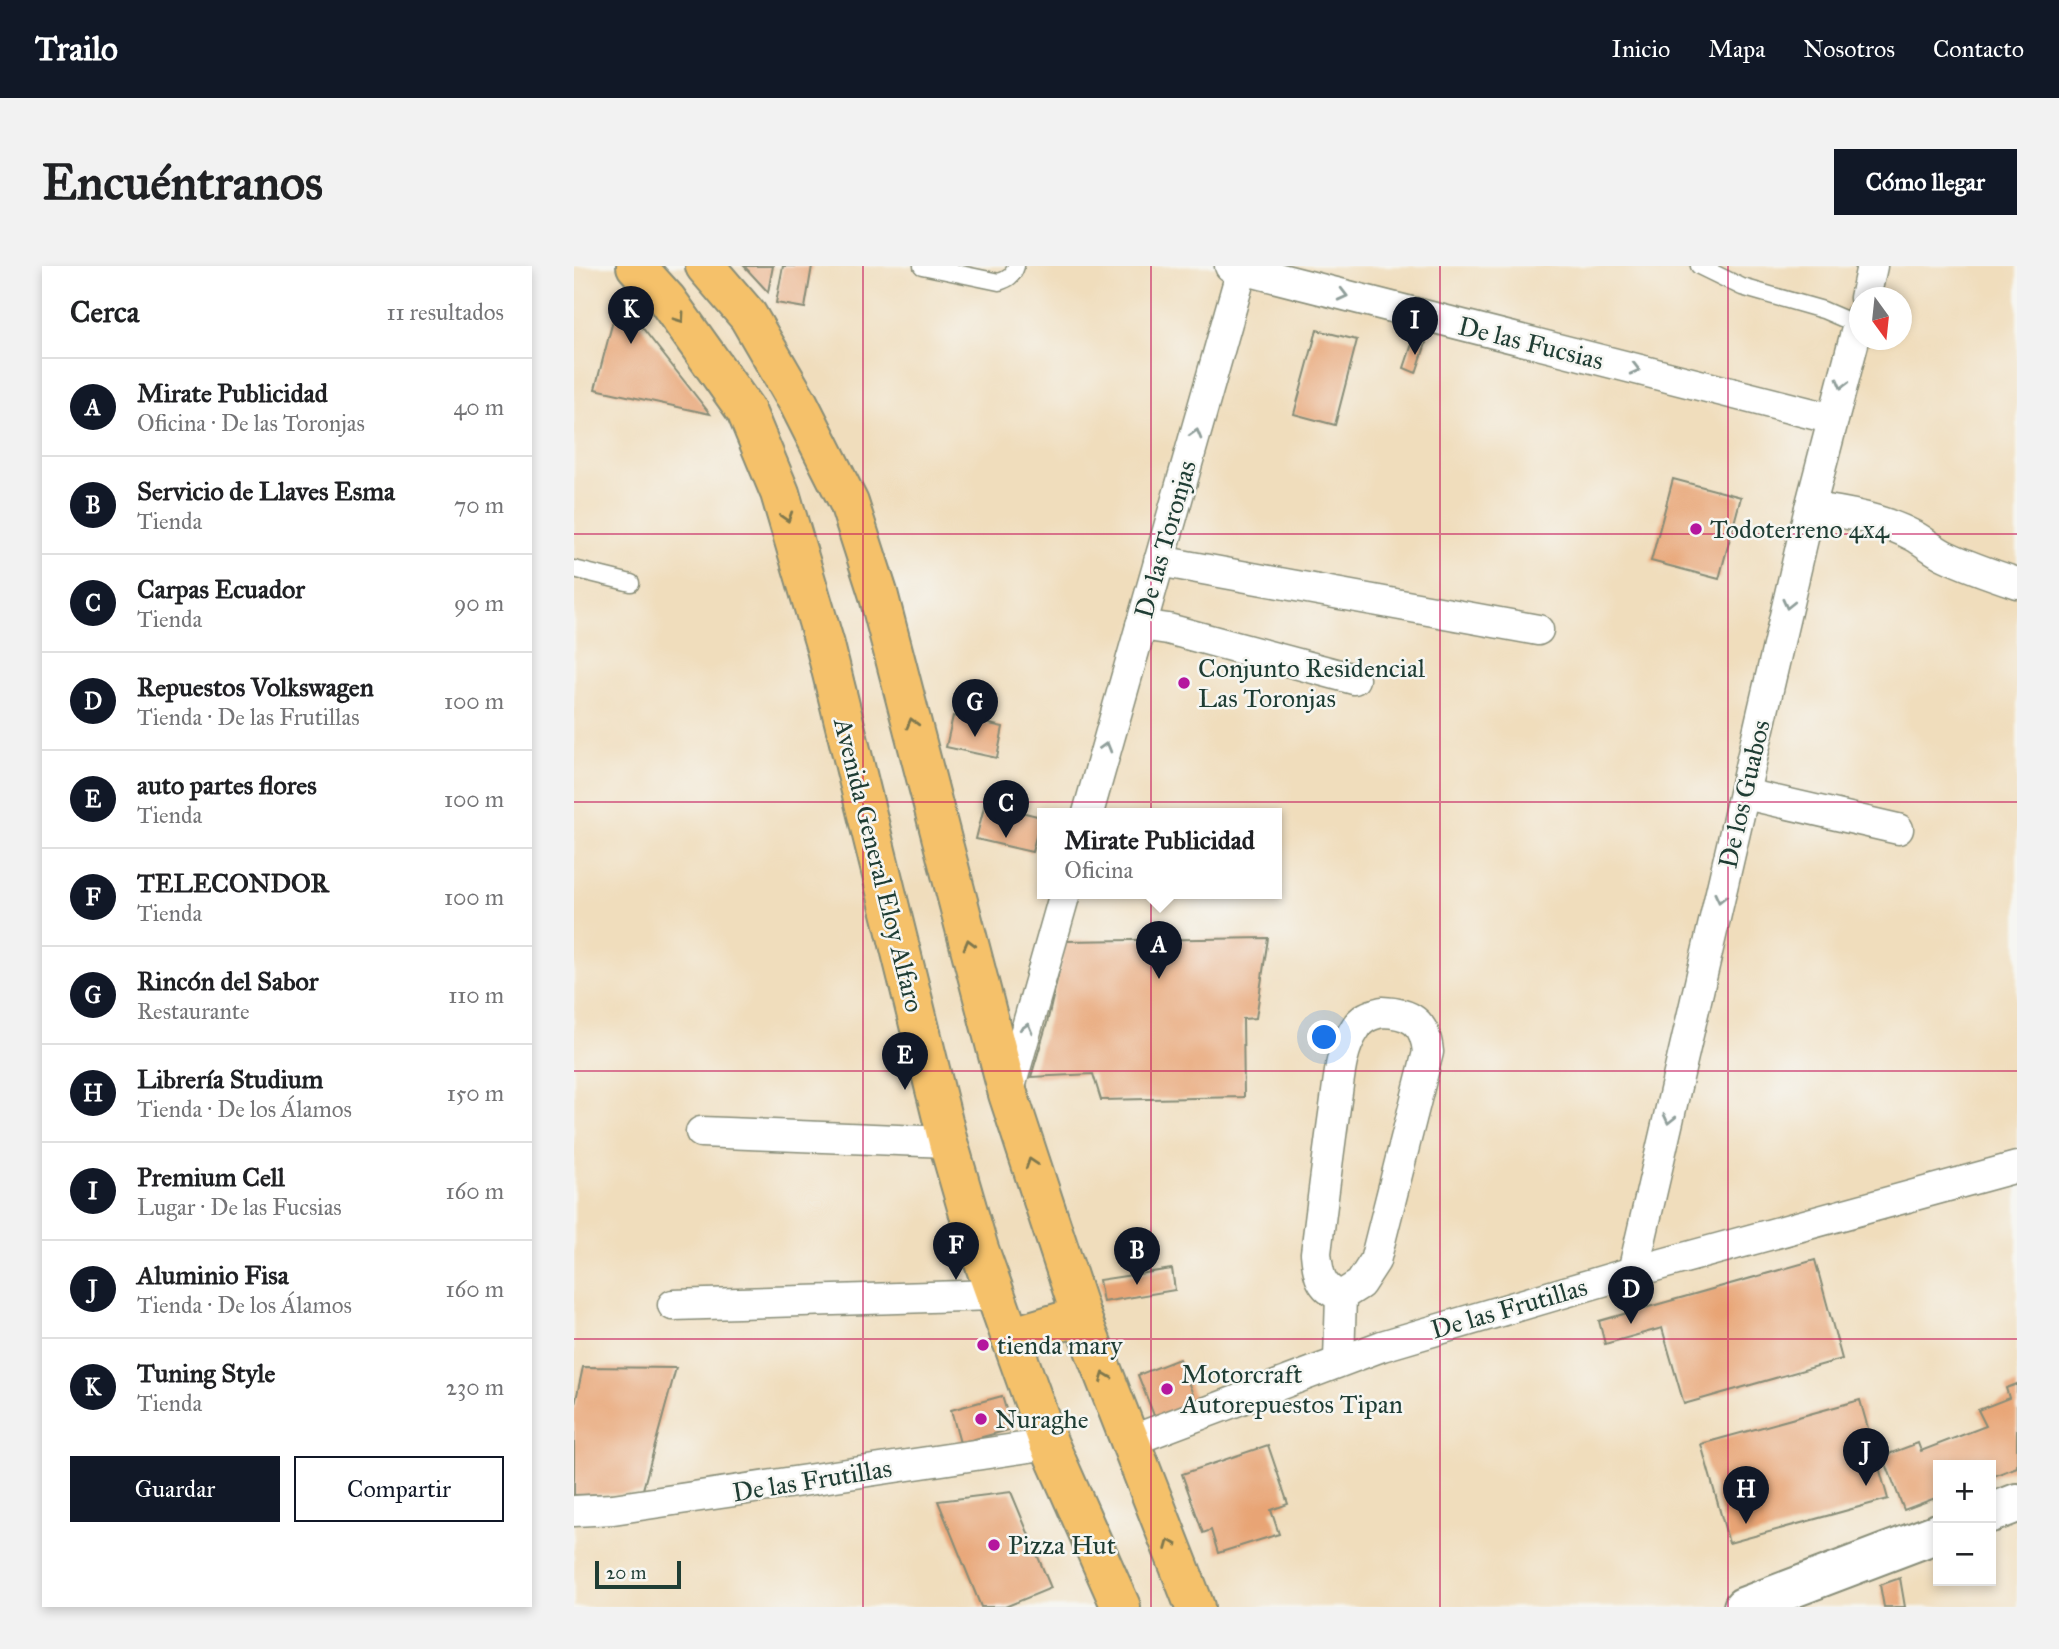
<!DOCTYPE html>
<html lang="es">
<meta charset="utf-8">
<style>
:root{--surface:#fff;--page:#f2f2f2;--text:#202124;--muted:#757577;--line:#e0e0e0;--accent:#111827}
body{margin:0;font-family:"IM FELL Great Primer",serif;background:var(--page);color:var(--text)}
.controls{position:absolute;right:21px;bottom:21px;display:grid;overflow:hidden;border-radius:0px;box-shadow:0 4px 10px #0003}
.controls button{width:63px;height:63px;display:grid;place-items:center;padding:0;border:0;border-bottom:2px solid var(--line);background:var(--surface);color:var(--text);font:35px sans-serif}
.compass{position:absolute;left:1275px;top:21px;width:63px;height:63px;border-radius:50%;background:var(--surface);box-shadow:0 4px 10px #0003;rotate:165deg}
.scale{position:absolute;left:21px;bottom:18px;width:86px;box-sizing:border-box;padding-left:7px;border:4px solid #1f3d34;border-top:0;font-size:19px;line-height:24px;white-space:nowrap;color:#1f3d34;-webkit-text-stroke:5px #f6f6f2;paint-order:stroke}
.you{position:absolute;left:751px;top:772px;width:24px;height:24px;margin:-18px;border:5px solid #fff;border-radius:50%;background:#1a73e8;box-shadow:0 0 0 10px #1a73e833}
.badge{display:grid;place-items:center;width:46px;height:46px;border-radius:50%;background:var(--accent);color:#fff;font-size:23px;font-weight:700}
.pin{position:absolute;translate:-50% -58px;filter:drop-shadow(0 2px 4px #0008)}
.pin::after{content:'';position:absolute;top:37px;width:24px;height:21px;background:inherit;clip-path:polygon(0 0,100% 0,50% 100%)}
.popup{position:absolute;left:463px;top:542px;width:245px;height:91px;box-sizing:border-box;display:grid;place-content:center;border-radius:0px;background:var(--surface);filter:drop-shadow(0 2px 5px #0005);font-size:23px;white-space:nowrap;color:var(--muted)}
.popup b{font-size:26px;color:var(--text)}
.popup::after{content:'';position:absolute;left:50%;top:100%;margin-left:-14px;border:14px solid transparent;border-top-color:var(--surface)}
.list{margin:0;padding:0;list-style:none}
h2{display:flex;justify-content:space-between;align-items:center;height:91px;margin:0;padding:0 28px;font-size:30px}
h2 small{font-size:23px;font-weight:400;color:var(--muted)}
.list li{display:grid;grid-template-columns:46px 1fr auto;gap:21px;align-items:center;box-sizing:border-box;height:98px;padding:0 28px;border-top:2px solid var(--line)}
.list b{display:block;font-size:26px;white-space:nowrap}
.list p{margin:0;font-size:23px;white-space:nowrap;color:var(--muted)}
.list em{font-size:23px;font-style:normal;color:var(--muted)}
.actions{display:flex;gap:14px;padding:21px 28px}
.actions a{flex:1;padding:16px 0;border:2px solid var(--accent);border-radius:0px;text-align:center;font-size:24px;color:var(--accent)}
.actions .main{background:var(--accent);color:#fff}
.map{position:relative;flex:none;width:1443px;height:1341px;overflow:hidden;border-radius:0px}
header{display:flex;align-items:center;gap:42px;box-sizing:border-box;height:98px;padding:0 35px;background:var(--accent);color:#fff}
header strong{font-size:33px}
nav{display:flex;gap:38px;margin-inline-start:auto;font-size:24px}
.intro{display:flex;align-items:center;justify-content:space-between;box-sizing:border-box;height:168px;padding:0 42px}
h1{margin:0;font-size:49px}
.button{padding:18px 32px;border-radius:0px;background:var(--accent);color:#fff;font-size:24px;font-weight:700}
main{display:flex;gap:42px;padding:0 42px}
aside{flex:1;background:var(--surface);border-radius:0px;box-shadow:0 4px 10px #0003}
.map>svg:first-child{display:block}
.building{fill:#e8a475}
.lines{fill:none;stroke-linecap:round;stroke-linejoin:round}
.service-casing{stroke:#888d78;stroke-width:19}
.minor-casing{stroke:#888d78;stroke-width:33}
.tertiary-casing{stroke:#888d78;stroke-width:42}
.primary-casing{stroke:#888d78;stroke-width:42}
.service{stroke:#fff;stroke-width:16}
.minor{stroke:#fff;stroke-width:30}
.tertiary{stroke:#fff;stroke-width:38}
.primary{stroke:#f5c16b;stroke-width:38}
.oneway{stroke:#8f9e9a}
.oneway2{stroke:#7f784d}
.grid{fill:none;stroke:#c2185b;stroke-width:2;stroke-opacity:0.55}
.poi-dot{fill:#b5179e;stroke:#f6f6f2;stroke-width:2.5}
.labels{text-anchor:middle;dominant-baseline:central;stroke-width:5;stroke-linejoin:round;paint-order:stroke}
.street-label{font-size:26px;fill:#1f3d34;stroke:#f6f6f2}
.poi-label{font-size:26px;fill:#1f3d34;stroke:#f6f6f2;text-anchor:start}
</style>
<header>
<strong>Trailo</strong>
<nav><a>Inicio</a><a>Mapa</a><a>Nosotros</a><a>Contacto</a></nav>
</header>
<div class="intro"><h1>Encuéntranos</h1><a class="button">Cómo llegar</a></div>
<main>
<aside>
<h2>Cerca<small>11 resultados</small></h2>
<ul class="list">
<li><span class="badge">A</span><div><b>Mirate Publicidad</b><p>Oficina · De las Toronjas</p></div><em>40 m</em></li>
<li><span class="badge">B</span><div><b>Servicio de Llaves Esma</b><p>Tienda</p></div><em>70 m</em></li>
<li><span class="badge">C</span><div><b>Carpas Ecuador</b><p>Tienda</p></div><em>90 m</em></li>
<li><span class="badge">D</span><div><b>Repuestos Volkswagen</b><p>Tienda · De las Frutillas</p></div><em>100 m</em></li>
<li><span class="badge">E</span><div><b>auto partes flores</b><p>Tienda</p></div><em>100 m</em></li>
<li><span class="badge">F</span><div><b>TELECONDOR</b><p>Tienda</p></div><em>100 m</em></li>
<li><span class="badge">G</span><div><b>Rincón del Sabor</b><p>Restaurante</p></div><em>110 m</em></li>
<li><span class="badge">H</span><div><b>Librería Studium</b><p>Tienda · De los Álamos</p></div><em>150 m</em></li>
<li><span class="badge">I</span><div><b>Premium Cell</b><p>Lugar · De las Fucsias</p></div><em>160 m</em></li>
<li><span class="badge">J</span><div><b>Aluminio Fisa</b><p>Tienda · De los Álamos</p></div><em>160 m</em></li>
<li><span class="badge">K</span><div><b>Tuning Style</b><p>Tienda</p></div><em>230 m</em></li>
</ul>
<div class="actions"><a class="main">Guardar</a><a>Compartir</a></div>
</aside>
<div class="map">
<svg width="1443" height="1341" viewBox="0 0 1443 1341">
<rect width="100%" height="100%" fill="#f6f6f2"/>
<filter id="ink" filterUnits="userSpaceOnUse"><feTurbulence type="fractalNoise" baseFrequency=".0143" numOctaves="2"/><feDisplacementMap in="SourceGraphic" scale="14" xChannelSelector="R" yChannelSelector="G"/><feConvolveMatrix kernelMatrix="1 2 1 2 8 2 1 2 1" color-interpolation-filters="sRGB"/></filter>
<filter id="wash" filterUnits="userSpaceOnUse"><feTurbulence type="fractalNoise" baseFrequency=".00686" numOctaves="4" result="noise"/><feDisplacementMap in="SourceGraphic" scale="28" xChannelSelector="R" yChannelSelector="G"/><feGaussianBlur stdDeviation="1.57" result="paint"/><feColorMatrix in="noise" values="0 0 0 0 0 0 0 0 0 0 0 0 0 0 0 0 0 1.4 0 .05"/><feComposite in="paint" operator="in"/></filter>
<g filter="url(#wash)">
<rect width="100%" height="100%" fill="#f0ddbc"/>
<g id="blocks">
<g class="building">
<polygon points="170,0 199,0 194,26"/>
<polygon points="209,0 238,0 231,42 202,37"/>
<polygon points="45,32 136,148 21,123"/>
<polygon points="743,64 783,74 761,159 720,148"/>
<polygon points="840,72 852,77 842,107 830,102"/>
<polygon points="1099,213 1167,231 1145,313 1077,295"/>
<polygon points="379,450 429,461 423,492 372,481"/>
<polygon points="411,537 467,551 458,586 402,573"/>
<polygon points="694,672 682,752 669,753 670,831 527,834 519,808 457,811 473,757 492,675"/>
<polygon points="1241,994 1268,1093 1110,1138 1088,1062 1031,1078 1025,1055"/>
<polygon points="598,1003 601,1024 529,1036 525,1014"/>
<polygon points="605,1093 622,1136 581,1152 564,1109"/>
<polygon points="9,1101 102,1102 68,1227 0,1229 0,1143"/>
<polygon points="1443,1118 1443,1201 1417,1211 1417,1199 1364,1199 1364,1231 1330,1244 1309,1190 1344,1177 1347,1185 1412,1160 1404,1144 1435,1132 1432,1122"/>
<polygon points="428,1130 438,1163 386,1177 377,1144"/>
<polygon points="1286,1134 1314,1233 1155,1277 1127,1178"/>
<polygon points="694,1179 714,1238 697,1244 705,1268 644,1287 637,1264 629,1267 608,1208"/>
<polygon points="437,1226 477,1322 431,1341 407,1341 364,1235"/>
<polygon points="1326,1312 1331,1341 1310,1341 1306,1319"/>
</g>
</g>
</g>
<g filter="url(#ink)">
<use href="#blocks" fill-opacity="0" stroke="#888d78" stroke-width="2"/>
<g class="lines">
<g class="service-casing">
<g id="service">
<path d="M348,0L425,16C434,13 439,10 442,0"/>
<polyline points="1125,0 1168,21 1249,44 1284,59"/>
<polyline points="0,303 57,317"/>
</g>
</g>
<g class="minor-casing">
<g id="minor">
<polyline points="656,0 1259,153"/>
<polyline points="1291,32 1298,0"/>
<path d="M1236,242C1271,246 1309,253 1340,270C1351,276 1361,285 1372,290C1395,301 1419,309 1443,317"/>
<polyline points="585,295 964,364"/>
<polyline points="567,359 594,363 780,413"/>
<polyline points="1171,528 1324,563"/>
<polyline points="514,547 669,0"/>
<path d="M808,746C836,747 851,755 854,786L801,995L786,1018L767,1030C746,1022 744,1008 742,987C748,939 754,890 761,841C765,815 766,785 781,763C787,752 796,749 808,746Z"/>
<polyline points="434,828 491,627"/>
<polyline points="127,866 374,876"/>
<polyline points="1059,1006 1236,242 1286,51"/>
<polyline points="99,1039 420,1029"/>
<polyline points="765,1094 767,1030"/>
<polyline points="556,1175 808,1080 1059,1006 1443,901"/>
<polyline points="0,1245 39,1243 475,1178"/>
</g>
</g>
<g class="tertiary-casing">
<g id="tertiary">
<polyline points="1417,1247 1443,1237"/>
<polyline points="1169,1341 1364,1267"/>
</g>
</g>
<g class="primary-casing">
<g id="primary">
<polyline points="62,0 93,34 172,145 206,227 251,379 374,876 405,983 475,1178 547,1341"/>
<polyline points="131,0 174,50 225,138 275,237 304,327 434,828 507,1050 621,1341"/>
<polyline points="436,1071 507,1050"/>
</g>
</g>
<use href="#service" class="service"/>
<use href="#minor" class="minor"/>
<use href="#tertiary" class="tertiary"/>
<use href="#primary" class="primary"/>
</g>
<defs><path id="oneway-chevron" d="M-2-3.5L2.5 0L-2 3.5" fill="none" stroke-width="1.6" stroke-linecap="round" stroke-linejoin="round" transform="scale(1.75)"/></defs>
<g class="oneway">
<use href="#oneway-chevron" transform="translate(769 29) rotate(14)"/>
<use href="#oneway-chevron" transform="translate(1061 103) rotate(14)"/>
<use href="#oneway-chevron" transform="translate(1268 118) rotate(105)"/>
<use href="#oneway-chevron" transform="translate(622 168) rotate(-74)"/>
<use href="#oneway-chevron" transform="translate(1214 338) rotate(103)"/>
<use href="#oneway-chevron" transform="translate(532 481) rotate(-74)"/>
<use href="#oneway-chevron" transform="translate(1146 632) rotate(103)"/>
<use href="#oneway-chevron" transform="translate(453 762) rotate(-74)"/>
<use href="#oneway-chevron" transform="translate(1095 853) rotate(103)"/>
</g>
<g class="oneway2">
<use href="#oneway-chevron" transform="translate(106 52) rotate(55)"/>
<use href="#oneway-chevron" transform="translate(213 251) rotate(73)"/>
<use href="#oneway-chevron" transform="translate(338 457) rotate(-105)"/>
<use href="#oneway-chevron" transform="translate(395 678) rotate(-105)"/>
<use href="#oneway-chevron" transform="translate(457 897) rotate(-108)"/>
<use href="#oneway-chevron" transform="translate(531 1111) rotate(-111)"/>
<use href="#oneway-chevron" transform="translate(596 1278) rotate(-112)"/>
</g>
</g>
<path class="grid" d="M289,0V1341M577,0V1341M866,0V1341M1154,0V1341M0,268H1443M0,536H1443M0,805H1443M0,1073H1443"/>
<g class="poi-dot">
<circle cx="1122" cy="263" r="7"/>
<circle cx="610" cy="417" r="7"/>
<circle cx="409" cy="1079" r="7"/>
<circle cx="593" cy="1123" r="7"/>
<circle cx="407" cy="1153" r="7"/>
<circle cx="420" cy="1279" r="7"/>
</g>
<g class="labels">
<g class="street-label">
<text transform="translate(957 77) rotate(14)">De las Fucsias</text>
<text transform="translate(591 273) rotate(-74)">De las Toronjas</text>
<text transform="translate(1170 528) rotate(-77)">De los Guabos</text>
<text transform="translate(305 599) rotate(76)">Avenida General Eloy Alfaro</text>
<text transform="translate(935 1042) rotate(-16)">De las Frutillas</text>
<text transform="translate(238 1214) rotate(-9)">De las Frutillas</text>
</g>
<g class="poi-label">
<text x="1136" y="263">Todoterreno 4x4</text>
<text x="624" y="402">Conjunto Residencial<tspan x="624" dy="30">Las Toronjas</tspan></text>
<text x="423" y="1079">tienda mary</text>
<text x="607" y="1108">Motorcraft<tspan x="607" dy="30">Autorepuestos Tipan</tspan></text>
<text x="421" y="1153">Nuraghe</text>
<text x="434" y="1279">Pizza Hut</text>
</g>
</g>
</svg>
<div class="controls">
<button>+</button>
<button>−</button>
</div>
<svg class="compass" viewBox="-18 -18 36 36"><path d="M0-13l5 13h-10z" fill="#e53935"/><path d="M0 13l5-13h-10z" fill="#757577"/></svg>
<div class="scale">20 m</div>
<div class="you"></div>
<div class="pin badge" style="left:585px;top:713px">A</div>
<div class="popup"><b>Mirate Publicidad</b>Oficina</div>
<div class="pin badge" style="left:563px;top:1019px">B</div>
<div class="pin badge" style="left:432px;top:572px">C</div>
<div class="pin badge" style="left:1057px;top:1058px">D</div>
<div class="pin badge" style="left:331px;top:824px">E</div>
<div class="pin badge" style="left:382px;top:1014px">F</div>
<div class="pin badge" style="left:401px;top:471px">G</div>
<div class="pin badge" style="left:1172px;top:1258px">H</div>
<div class="pin badge" style="left:841px;top:89px">I</div>
<div class="pin badge" style="left:1292px;top:1220px">J</div>
<div class="pin badge" style="left:57px;top:78px">K</div>
</div>
</main>
